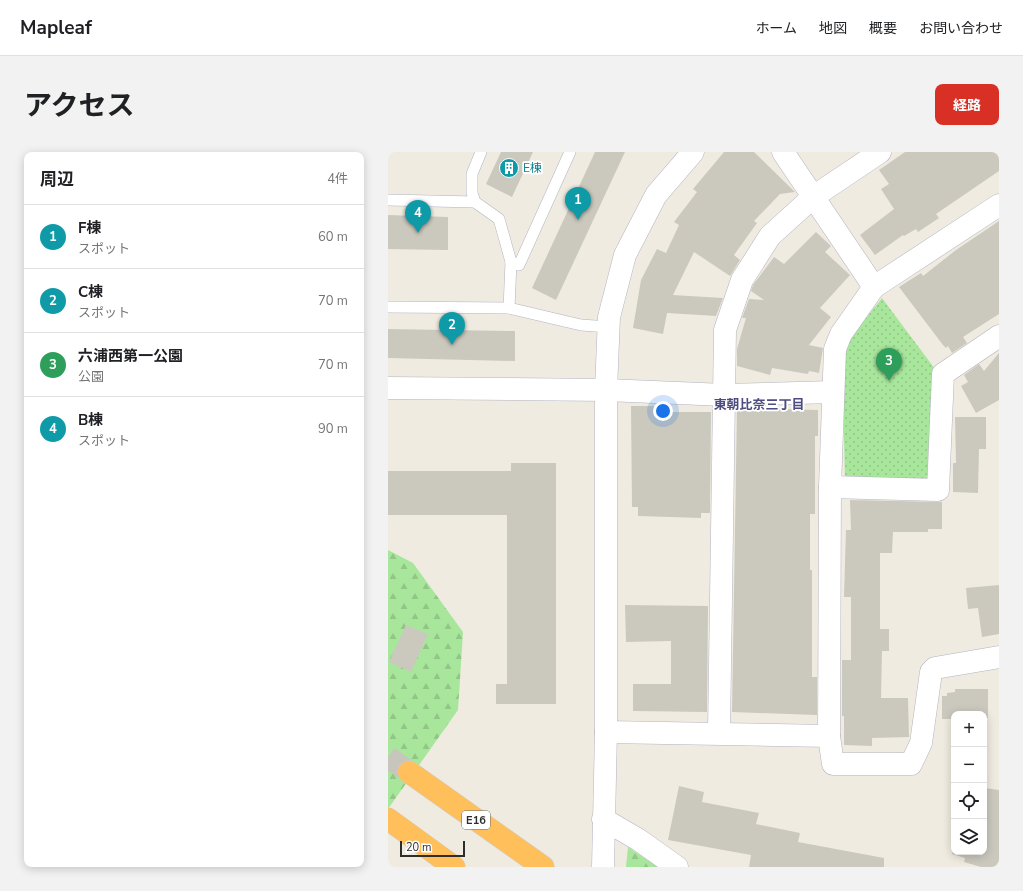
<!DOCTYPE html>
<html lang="ja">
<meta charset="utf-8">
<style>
:root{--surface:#fff;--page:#f2f2f2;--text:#202124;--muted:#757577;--line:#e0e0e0;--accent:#d93025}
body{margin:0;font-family:"Nunito Sans","Noto Sans JP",sans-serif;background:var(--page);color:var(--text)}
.controls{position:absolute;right:12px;bottom:12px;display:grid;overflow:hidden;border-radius:8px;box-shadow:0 2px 10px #0003}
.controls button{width:36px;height:36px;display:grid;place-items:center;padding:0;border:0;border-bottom:1px solid var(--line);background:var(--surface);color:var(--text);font:20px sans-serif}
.scale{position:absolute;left:12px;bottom:10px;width:65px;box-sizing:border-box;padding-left:4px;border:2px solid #2d2d2d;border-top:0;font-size:11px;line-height:14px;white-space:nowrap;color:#2d2d2d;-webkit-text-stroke:3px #fff;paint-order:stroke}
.you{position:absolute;left:275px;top:259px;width:14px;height:14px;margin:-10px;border:3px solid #fff;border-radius:50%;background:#1a73e8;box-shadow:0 0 0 6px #1a73e833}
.badge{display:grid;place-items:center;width:26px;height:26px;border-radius:50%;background:var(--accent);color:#fff;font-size:13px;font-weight:700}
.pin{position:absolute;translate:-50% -33px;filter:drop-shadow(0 1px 2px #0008)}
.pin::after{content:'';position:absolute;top:21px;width:14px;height:12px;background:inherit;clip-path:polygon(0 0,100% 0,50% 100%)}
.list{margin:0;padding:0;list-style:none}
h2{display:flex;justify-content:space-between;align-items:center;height:52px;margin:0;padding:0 16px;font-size:17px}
h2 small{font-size:13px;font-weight:400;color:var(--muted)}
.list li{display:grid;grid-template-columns:26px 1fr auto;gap:12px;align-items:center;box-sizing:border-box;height:64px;padding:0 16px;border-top:1px solid var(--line)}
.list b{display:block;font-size:15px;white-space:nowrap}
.list p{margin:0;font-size:13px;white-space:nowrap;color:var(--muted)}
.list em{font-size:13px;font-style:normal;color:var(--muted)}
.icon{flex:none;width:22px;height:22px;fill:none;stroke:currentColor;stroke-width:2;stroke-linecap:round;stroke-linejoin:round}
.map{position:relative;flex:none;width:611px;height:715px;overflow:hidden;border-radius:8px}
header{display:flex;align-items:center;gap:24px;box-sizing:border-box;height:56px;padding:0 20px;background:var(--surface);border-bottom:1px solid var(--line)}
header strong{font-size:19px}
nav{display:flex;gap:22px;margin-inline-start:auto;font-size:14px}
.intro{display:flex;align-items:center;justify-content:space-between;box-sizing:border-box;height:96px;padding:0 24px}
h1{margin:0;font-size:28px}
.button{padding:10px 18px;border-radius:8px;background:var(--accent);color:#fff;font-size:14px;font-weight:700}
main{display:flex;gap:24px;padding:0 24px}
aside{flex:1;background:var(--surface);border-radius:8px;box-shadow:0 2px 10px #0003}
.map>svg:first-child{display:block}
.forest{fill:url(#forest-firs)}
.park{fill:url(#park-dots)}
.building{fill:#cbc9be}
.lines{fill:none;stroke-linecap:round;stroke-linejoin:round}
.highway-tunnel{stroke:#c8c5bc;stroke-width:22;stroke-dasharray:22 11;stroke-linecap:butt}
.lane-casing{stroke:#b3b3c1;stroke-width:12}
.street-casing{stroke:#b3b3c1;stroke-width:23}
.secondary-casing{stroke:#b3b3c1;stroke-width:23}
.highway-casing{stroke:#cdcdcd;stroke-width:23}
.lane{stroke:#fff;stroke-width:11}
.street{stroke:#fff;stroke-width:22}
.secondary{stroke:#fff;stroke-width:22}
.highway{stroke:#ffbf5b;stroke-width:22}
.labels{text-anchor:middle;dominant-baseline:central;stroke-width:3.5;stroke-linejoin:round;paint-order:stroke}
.shield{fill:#fff;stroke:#6c6c6c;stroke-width:1}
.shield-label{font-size:11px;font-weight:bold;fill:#2d2d2d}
.culture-label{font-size:12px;fill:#0d838f;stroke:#fff;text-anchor:start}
.neighbourhood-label{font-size:13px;font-weight:bold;fill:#4c4c80;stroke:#fff}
</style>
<header>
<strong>Mapleaf</strong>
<nav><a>ホーム</a><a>地図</a><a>概要</a><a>お問い合わせ</a></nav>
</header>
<div class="intro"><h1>アクセス</h1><a class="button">経路</a></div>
<main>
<aside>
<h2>周辺<small>4件</small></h2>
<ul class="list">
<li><span class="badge" style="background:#0f9aa8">1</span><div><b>F棟</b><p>スポット</p></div><em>60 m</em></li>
<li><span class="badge" style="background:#0f9aa8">2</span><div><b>C棟</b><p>スポット</p></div><em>70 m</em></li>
<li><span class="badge" style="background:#2e9e5b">3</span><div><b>六浦西第一公園</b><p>公園</p></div><em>70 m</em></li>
<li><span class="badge" style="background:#0f9aa8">4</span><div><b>B棟</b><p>スポット</p></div><em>90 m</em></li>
</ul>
</aside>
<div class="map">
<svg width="611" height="715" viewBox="0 0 611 715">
<defs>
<pattern id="forest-firs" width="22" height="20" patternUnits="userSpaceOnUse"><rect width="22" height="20" fill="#a8e69c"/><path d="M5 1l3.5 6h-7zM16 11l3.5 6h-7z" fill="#91c687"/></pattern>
<pattern id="park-dots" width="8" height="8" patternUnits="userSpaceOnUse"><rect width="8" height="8" fill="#a8e69c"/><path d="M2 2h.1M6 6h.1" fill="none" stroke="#91c687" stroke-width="1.8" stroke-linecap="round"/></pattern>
</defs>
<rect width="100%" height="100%" fill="#efebe0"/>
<g class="forest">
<polygon points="0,398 25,411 75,480 70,558 0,657"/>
<polygon points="240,695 270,715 238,715"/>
</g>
<polygon class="park" points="494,146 547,217 541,329 457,328 455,242 459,190"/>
<g class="building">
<polygon points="113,0 145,0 124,45 98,32"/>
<polygon points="207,0 237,0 168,148 144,136"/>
<polygon points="336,0 366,0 407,40 392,42 366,69 369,71 346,103 352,108 342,124 306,100 285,143 335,146 328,164 279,161 275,182 245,176 253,128 269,97 278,101 291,73 286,70 309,40 305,37"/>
<polygon points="517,0 611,0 611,19 548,62 551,66 530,80 528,77 516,84 515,83 487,103 472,83 506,57 493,37 501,32 491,18"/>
<polygon points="0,63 60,65 60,98 0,97"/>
<polygon points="611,69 611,162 575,185 579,191 564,201 560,194 558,196 555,193 511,135 533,121 535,124 568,98"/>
<polygon points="428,80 443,94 437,100 462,123 432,156 443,165 421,193 435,196 431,221 421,219 420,222 384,216 382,223 349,214 349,197 358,166 354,166 361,147 376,148 363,139 365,133 386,105 396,112"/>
<polygon points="0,177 127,179 127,209 0,206"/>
<polygon points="611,201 611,248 588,261 573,234 580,230 576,223 591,212 596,219"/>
<polygon points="243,254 279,254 279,260 323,260 322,361 313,361 313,366 250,364 250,355 244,355"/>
<polygon points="349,256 430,258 430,284 427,284 427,362 422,362 422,418 424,418 424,525 429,525 429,563 344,560"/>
<polygon points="567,265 598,265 598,297 591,297 590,341 565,340 565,311 568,311"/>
<polygon points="123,311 168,311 168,552 108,552 108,532 119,532 119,363 0,363 0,319 123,319"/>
<polygon points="462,348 554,350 554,377 540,377 540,380 505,380 504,401 492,401 492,477 501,477 501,499 494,499 493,546 520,546 521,585 484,586 484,594 456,593 456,564 454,564 454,508 463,508 463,445 456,445 458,378 463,378"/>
<polygon points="611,433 611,482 594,485 590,456 580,457 578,436"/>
<polygon points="237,453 320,454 319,560 245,559 245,532 283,532 283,489 238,490"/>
<polygon points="18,473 40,482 23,520 1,510"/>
<polygon points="567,537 600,537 600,566 596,566 596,562 566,562 566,567 554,567 554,544 559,544 559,541 567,540"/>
<polygon points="291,634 316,640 314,650 371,661 368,672 412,681 410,690 496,706 496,715 361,715 363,703 280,688"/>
<polygon points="596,636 611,638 611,715 593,715 576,710 577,706 564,702 566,697 566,700 596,700"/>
</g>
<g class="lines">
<polyline class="highway-tunnel" points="0,605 21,620"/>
<g class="lane-casing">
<g id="lane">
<polyline points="93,0 84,22 84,41 87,50 111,67 123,110 121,156"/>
<polyline points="0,48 87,50"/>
<polyline points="123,110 131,113 182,0"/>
<polyline points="0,155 121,156 193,173 221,175"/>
</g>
</g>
<g class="street-casing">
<g id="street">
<polyline points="395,0 486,135"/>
<polyline points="0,236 218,238 337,243 445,240"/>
<polyline points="442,335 550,338 555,222 611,184"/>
<polyline points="218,580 441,584 442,335 447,197 453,182 486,135 611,53"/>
<polyline points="331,581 337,178 354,128 382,84 425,45 492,0"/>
<polyline points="441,584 445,612 523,612 533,591 543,520 547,516 611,505"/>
<polyline points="215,667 251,688 289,715"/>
</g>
</g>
<g class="secondary-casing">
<polyline id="secondary" points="215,715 218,580 218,238 221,165 237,103 268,43 305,0"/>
</g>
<g class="highway-casing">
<g id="highway">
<polyline points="21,620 155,715"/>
<polyline points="0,667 66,715"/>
</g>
</g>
<use href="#lane" class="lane"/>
<use href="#street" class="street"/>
<use href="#secondary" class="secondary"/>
<use href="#highway" class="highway"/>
</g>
<defs>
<g id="building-disc" transform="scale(1)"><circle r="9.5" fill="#0f9aa8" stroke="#fff"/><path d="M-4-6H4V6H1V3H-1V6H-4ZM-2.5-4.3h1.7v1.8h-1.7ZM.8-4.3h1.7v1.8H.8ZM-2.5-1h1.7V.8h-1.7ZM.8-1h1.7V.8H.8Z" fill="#fff"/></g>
</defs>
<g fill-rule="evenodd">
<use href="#building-disc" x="121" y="16"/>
</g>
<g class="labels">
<rect class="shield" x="74" y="659" width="28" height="18" rx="3"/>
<g class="shield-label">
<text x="88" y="668">E16</text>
</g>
<g class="culture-label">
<text x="135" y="16">E棟</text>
</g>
<g class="neighbourhood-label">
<text x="371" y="253">東朝比奈三丁目</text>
</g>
</g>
</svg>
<div class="controls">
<button>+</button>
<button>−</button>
<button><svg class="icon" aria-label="locate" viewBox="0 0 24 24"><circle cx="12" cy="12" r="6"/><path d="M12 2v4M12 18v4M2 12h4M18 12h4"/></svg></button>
<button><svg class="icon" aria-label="layers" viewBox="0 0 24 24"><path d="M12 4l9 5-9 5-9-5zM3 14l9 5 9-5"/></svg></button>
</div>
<div class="scale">20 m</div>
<div class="you"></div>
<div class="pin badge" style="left:190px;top:68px;background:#0f9aa8">1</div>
<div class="pin badge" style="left:64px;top:193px;background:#0f9aa8">2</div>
<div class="pin badge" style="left:501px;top:229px;background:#2e9e5b">3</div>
<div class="pin badge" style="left:30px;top:81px;background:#0f9aa8">4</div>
</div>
</main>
